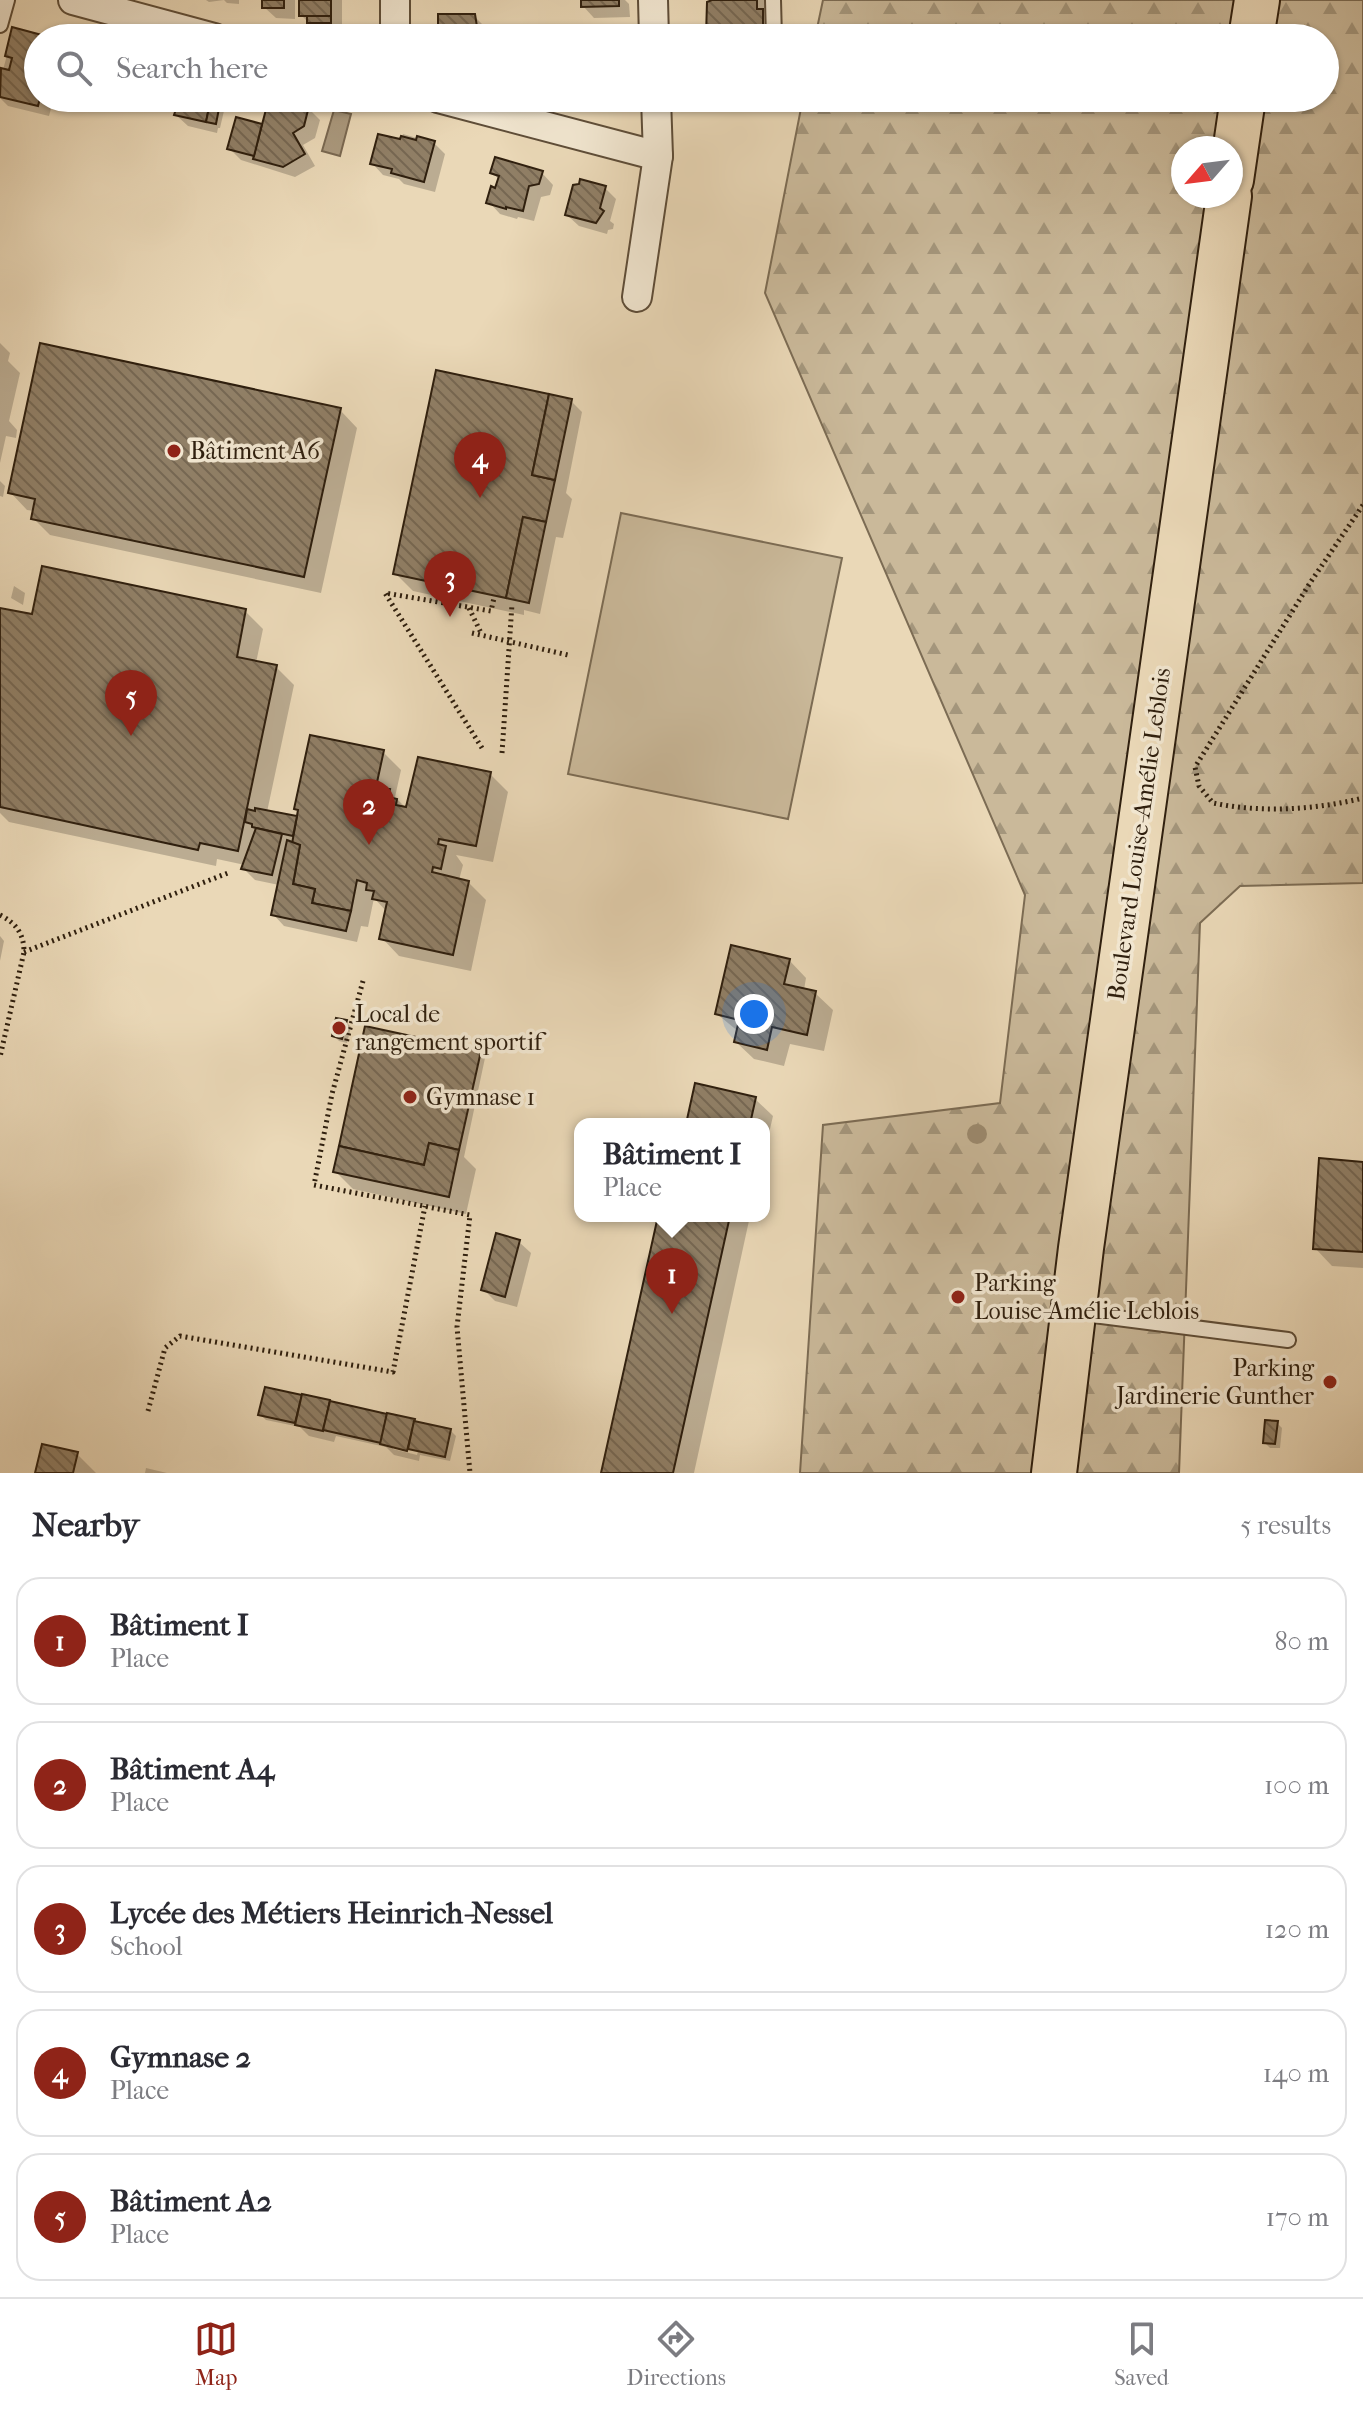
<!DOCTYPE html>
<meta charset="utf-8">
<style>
:root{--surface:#fff;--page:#f2f2f3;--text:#2b2b33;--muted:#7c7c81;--line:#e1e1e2;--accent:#8f2418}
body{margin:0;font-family:"IM FELL French Canon",serif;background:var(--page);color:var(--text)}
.compass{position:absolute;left:1171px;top:136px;width:72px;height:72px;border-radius:50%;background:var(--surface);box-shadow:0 2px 6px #0004;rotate:242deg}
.you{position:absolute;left:754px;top:1014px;width:28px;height:28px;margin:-20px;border:6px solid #fff;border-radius:50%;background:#1a73e8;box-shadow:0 0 0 12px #1a73e833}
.badge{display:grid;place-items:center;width:52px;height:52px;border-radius:50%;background:var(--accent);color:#fff;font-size:26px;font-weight:700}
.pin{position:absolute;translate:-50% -66px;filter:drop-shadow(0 2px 4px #0008)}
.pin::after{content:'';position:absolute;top:42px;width:28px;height:24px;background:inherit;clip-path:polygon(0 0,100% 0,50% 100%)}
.popup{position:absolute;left:574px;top:1118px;width:196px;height:104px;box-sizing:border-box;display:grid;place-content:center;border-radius:16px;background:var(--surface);filter:drop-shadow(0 2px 6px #0005);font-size:26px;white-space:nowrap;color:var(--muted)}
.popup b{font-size:30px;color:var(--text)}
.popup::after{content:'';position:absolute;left:50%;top:100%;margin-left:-16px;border:16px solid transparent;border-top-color:var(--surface)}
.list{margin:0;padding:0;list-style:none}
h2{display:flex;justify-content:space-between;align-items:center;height:104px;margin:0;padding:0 32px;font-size:34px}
h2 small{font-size:26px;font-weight:400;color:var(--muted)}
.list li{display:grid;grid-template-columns:52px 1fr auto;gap:24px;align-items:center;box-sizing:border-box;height:128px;margin:0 16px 16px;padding:0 16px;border:2px solid var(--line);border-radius:24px}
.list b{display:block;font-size:30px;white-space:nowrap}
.list p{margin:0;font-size:26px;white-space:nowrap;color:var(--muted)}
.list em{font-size:26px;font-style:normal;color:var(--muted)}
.icon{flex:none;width:44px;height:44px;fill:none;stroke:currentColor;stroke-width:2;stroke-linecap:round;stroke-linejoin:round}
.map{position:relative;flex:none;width:1363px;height:1473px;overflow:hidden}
.search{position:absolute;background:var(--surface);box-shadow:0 2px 6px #0004;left:24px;right:24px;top:24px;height:88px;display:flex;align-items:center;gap:20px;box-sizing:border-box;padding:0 28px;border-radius:44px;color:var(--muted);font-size:30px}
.sheet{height:824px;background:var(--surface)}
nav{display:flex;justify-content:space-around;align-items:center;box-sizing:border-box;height:112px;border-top:2px solid var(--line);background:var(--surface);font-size:22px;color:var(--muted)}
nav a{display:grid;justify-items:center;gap:4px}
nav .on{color:var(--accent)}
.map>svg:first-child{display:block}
.forest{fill:url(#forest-firs);stroke:#7c6c54;stroke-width:2;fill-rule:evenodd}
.garden{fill:#cab99a;stroke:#7c6c54;stroke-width:2}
.water{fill:#aa997e;stroke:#796851;stroke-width:2}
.shadow{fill:#0003;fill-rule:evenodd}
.building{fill:url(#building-back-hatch);stroke:#2f1f0e;stroke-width:2}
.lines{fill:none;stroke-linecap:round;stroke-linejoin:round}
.lane-casing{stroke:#5e4d38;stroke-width:18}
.street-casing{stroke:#5e4d38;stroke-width:32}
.primary-casing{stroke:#2f1f0e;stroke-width:48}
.path{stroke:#2f1f0e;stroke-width:5;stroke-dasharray:2 4;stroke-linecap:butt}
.lane{stroke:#f1e6d0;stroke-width:14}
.street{stroke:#f1e6d0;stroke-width:28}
.primary{stroke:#ead8b7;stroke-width:44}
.tree{fill:#9d8c71}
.poi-dot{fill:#8f2418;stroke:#f1e6d0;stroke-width:3}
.labels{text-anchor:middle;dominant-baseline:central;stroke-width:7;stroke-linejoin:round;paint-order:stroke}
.poi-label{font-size:24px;fill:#2f1f0e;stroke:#f1e6d0;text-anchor:start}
.street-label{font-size:24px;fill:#2f1f0e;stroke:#f1e6d0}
</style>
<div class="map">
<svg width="1363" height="1473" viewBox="0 0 1363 1473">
<defs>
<pattern id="forest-firs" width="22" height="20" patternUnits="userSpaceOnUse" patternTransform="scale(2)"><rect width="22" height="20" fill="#cab99a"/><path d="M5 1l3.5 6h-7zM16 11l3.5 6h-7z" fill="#a4967c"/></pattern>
<pattern id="building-back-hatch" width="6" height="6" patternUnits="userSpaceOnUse" patternTransform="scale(2)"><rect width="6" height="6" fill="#907f66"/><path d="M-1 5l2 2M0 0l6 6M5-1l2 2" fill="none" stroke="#766752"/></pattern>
</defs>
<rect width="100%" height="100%" fill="#ead8b7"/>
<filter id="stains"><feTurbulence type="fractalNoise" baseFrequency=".0025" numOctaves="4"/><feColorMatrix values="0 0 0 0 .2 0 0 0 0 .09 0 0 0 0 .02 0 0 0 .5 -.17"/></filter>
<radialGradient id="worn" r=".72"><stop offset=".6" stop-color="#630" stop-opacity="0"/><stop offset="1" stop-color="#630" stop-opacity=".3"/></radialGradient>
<path class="forest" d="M823,0H1363V883L1240,886L1200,923L1179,1473H800L823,1125L1000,1103L1025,895L765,293L803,98H1325V38H815ZM1183,148H1231V196H1183Z"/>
<polygon class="garden" points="621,513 842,558 788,819 568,774"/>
<polygon class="water" points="334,110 351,114 340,156 322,151"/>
<g class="shadow">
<polygon points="206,0 239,0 239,4 227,3 224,0 209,2"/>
<polygon points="264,0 295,0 295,19 276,18 264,7"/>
<polygon points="301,0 342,0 342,27 313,27 301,15"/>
<polygon points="583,0 625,0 629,4 630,17 594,18 583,6"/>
<polygon points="714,0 774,0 780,38 710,38 708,35"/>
<polygon points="474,16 486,28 487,35 529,35 532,38 440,38"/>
<polygon points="14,29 45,38 38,38 38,98 54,98 49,116 8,106 0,98 0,81"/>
<polygon points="95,98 145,98 143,107 135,106 134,111 122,108 121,112 105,108"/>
<polygon points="175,98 227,98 220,128 218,128 217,133 188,126 176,115 177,111 173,107"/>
<polygon points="271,98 308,108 320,120 315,138 303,145 315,166 295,177 241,160 230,149 238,119 264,126"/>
<polygon points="590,98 614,98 604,108 599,108"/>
<polygon points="403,134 434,143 445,154 435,192 404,184 399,179 383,175 372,163 401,142"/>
<polygon points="492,173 542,173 553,185 550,195 541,197 534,221 518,217 517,219 500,214 489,202 500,180"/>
<polygon points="605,188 616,199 610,221 614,224 613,229 608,230 607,234 579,226 567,215"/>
<polygon points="0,343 10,353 8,361 20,373 9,421 17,430 16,438 6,436 0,463"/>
<polygon points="571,401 582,412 566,493 572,499 563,538 556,537 540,614 524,610 524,615 413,591 396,574"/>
<polygon points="340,410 357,428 321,593 50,535 33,518 34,511 27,510 10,492"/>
<polygon points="0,481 5,486 3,497 0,496"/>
<polygon points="14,586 25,593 23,605 11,598"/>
<polygon points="0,610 33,617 245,611 263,629 256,663 276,667 294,685 267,812 298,818 383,752 401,770 395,797 408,810 490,774 508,792 493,862 456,855 463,865 459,880 468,882 486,900 471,971 399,956 382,938 387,912 374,898 368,927 361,926 357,942 284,926 273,914 279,885 255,880 243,868 245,865 217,859 216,866 9,822 0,813"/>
<polygon points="0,936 4,941 0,961"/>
<polygon points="789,960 806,978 804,990 815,993 833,1010 824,1051 790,1044 784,1066 754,1059 736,1042 739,1032 717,1014"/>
<polygon points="346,1022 351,1027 347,1043 339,1041 334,1036"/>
<polygon points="480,1053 485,1058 464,1157 476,1169 466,1214 353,1189 335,1171"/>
<polygon points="755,1099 773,1116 764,1155 764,1124 688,1124"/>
<polygon points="1363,1164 1363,1268 1332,1266 1315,1248"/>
<polygon points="660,1216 750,1216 694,1473 603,1473"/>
<polygon points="519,1242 531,1253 517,1307 495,1301 483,1289"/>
<path d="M266,1389L450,1430L456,1436L450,1461L420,1455L419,1461L394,1455L386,1447L336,1436L334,1442L309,1436L300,1427L266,1420L260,1414ZM393,1445L418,1451L417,1455L393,1449Z"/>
<polygon points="1277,1423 1282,1428 1280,1448 1270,1448 1265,1443"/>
<polygon points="77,1454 96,1473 37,1473"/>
<polygon points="146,1468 167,1473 145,1473"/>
</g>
<g class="building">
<rect x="262" y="0" width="22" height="8"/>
<rect x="299" y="0" width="32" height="16"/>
<polygon points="581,0 619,0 619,6 581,7"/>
<polygon points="712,0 757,0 757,9 763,9 763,38 706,36 707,2"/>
<polygon points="438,14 475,14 478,33 530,33 530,38 438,38"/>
<rect x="307" y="16" width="24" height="7"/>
<polygon points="12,27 53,38 38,38 40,98 38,106 0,97 1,68 9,70 12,58 5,56"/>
<polygon points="172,98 211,98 206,122 174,115 176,109 171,107"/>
<polygon points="211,98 221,98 216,124 206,122"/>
<polygon points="269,98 309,106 304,126 293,133 305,154 283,167 253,159"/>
<polygon points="236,117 262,124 254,156 227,149"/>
<polygon points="378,134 400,139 401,136 416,140 417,136 435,141 424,182 391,173 392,169 370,164"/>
<polygon points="495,157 543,171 539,184 529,186 523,211 506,207 506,209 486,203 491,186 495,188 499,176 490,173"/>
<polygon points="580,179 606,186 600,208 604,211 596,223 565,215 573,185 579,184"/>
<polygon points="40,343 341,408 304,577 31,519 35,499 8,493"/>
<polygon points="436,370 549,394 532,475 555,480 546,522 523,517 506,598 393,574"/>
<polygon points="549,394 572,399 555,480 532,475"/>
<polygon points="523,517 546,522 529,603 506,598"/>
<polygon points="42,566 246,609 237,657 277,665 238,851 200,843 198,850 0,807 0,608 32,614"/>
<polygon points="310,735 384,750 376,787 390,789 388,797 397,799 396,805 406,807 418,757 491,772 476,846 439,839 438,844 446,846 441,869 433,867 432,872 469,881 453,955 379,939 387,902 372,899 374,891 366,890 367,883 357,880 351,911 312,903 315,889 293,884 300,845 292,844 298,810 294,809"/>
<polygon points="255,808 297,816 293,836 252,827 252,824 245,822 247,809 255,811"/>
<polygon points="256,828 282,834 272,875 241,869"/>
<polygon points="287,840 300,845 293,884 315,889 312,903 351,911 346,931 271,915"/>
<polygon points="731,945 790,959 784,984 816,991 807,1035 772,1027 767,1050 734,1042 739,1020 715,1014"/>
<polygon points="336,1018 347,1020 342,1039 332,1036"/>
<polygon points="365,1026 481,1051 459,1150 429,1143 424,1165 339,1146"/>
<polygon points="695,1083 756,1097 750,1124 686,1124"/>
<polygon points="429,1143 459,1150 449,1197 333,1172 339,1146 424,1165"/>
<polygon points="1319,1158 1363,1162 1363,1252 1313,1249"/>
<polygon points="658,1216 730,1216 673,1473 601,1473"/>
<polygon points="496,1233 520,1240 505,1297 481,1290"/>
<polygon points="265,1387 302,1395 295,1423 258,1415"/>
<polygon points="302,1394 330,1400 323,1431 295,1425"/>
<polygon points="330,1401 387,1414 381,1443 323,1430"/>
<polygon points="387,1413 415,1419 407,1451 380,1444"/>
<polygon points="1265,1420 1278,1421 1275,1444 1263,1443"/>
<polygon points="414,1421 451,1429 445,1457 408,1449"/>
<polygon points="42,1444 78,1452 73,1473 35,1473"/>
</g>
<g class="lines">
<g class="lane-casing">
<g id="lane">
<polyline points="773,0 774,38"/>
<polyline points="0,25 7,0"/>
<polyline points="1078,1313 1288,1340"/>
</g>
</g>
<g class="street-casing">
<g id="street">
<polyline points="73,0 214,38"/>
<polyline points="653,0 654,38"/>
<polyline points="395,38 395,0"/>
<polyline points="438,98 658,156 656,98"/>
<polyline points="637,297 658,156"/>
</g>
</g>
<g class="primary-casing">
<g id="primary">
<polyline points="1251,38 1257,0"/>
<polyline points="1231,180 1243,98"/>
<polyline points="1054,1473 1081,1248 1229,196"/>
</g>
</g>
<g class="path">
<path d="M1363,505L1310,583L1195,767L1199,786L1213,803C1261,813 1315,810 1363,798"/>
<polyline points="469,608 482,635"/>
<polyline points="472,633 568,655"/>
<polyline points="482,748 385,593 491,611 494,598"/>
<polyline points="502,753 512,604"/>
<path d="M0,915C16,923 24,934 24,952L0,1057"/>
<polyline points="24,952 228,873"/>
<polyline points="363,981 332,1094 314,1185 470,1215 457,1327 470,1473"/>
<polyline points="148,1411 165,1348 180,1336 393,1372 425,1206"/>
</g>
<use href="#lane" class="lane"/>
<use href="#street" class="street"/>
<use href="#primary" class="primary"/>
</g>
<circle class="tree" cx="977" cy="1134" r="10"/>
<g class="poi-dot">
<circle cx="174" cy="451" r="8"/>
<circle cx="339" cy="1028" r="8"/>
<circle cx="410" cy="1097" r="8"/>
<circle cx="958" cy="1297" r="8"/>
<circle cx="1330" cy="1382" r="8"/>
</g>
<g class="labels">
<g class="poi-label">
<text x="190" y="451">Bâtiment A6</text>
<text x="355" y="1014">Local de<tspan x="355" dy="28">rangement sportif</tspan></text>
<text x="426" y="1097">Gymnase 1</text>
<text x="974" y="1283">Parking<tspan x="974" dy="28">Louise-Amélie Leblois</tspan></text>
<text x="1314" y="1368" text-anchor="end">Parking<tspan x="1314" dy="28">Jardinerie Gunther</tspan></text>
</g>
<g class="street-label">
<text transform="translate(1139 834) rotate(-82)">Boulevard Louise-Amélie Leblois</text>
</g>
</g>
<rect width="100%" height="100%" filter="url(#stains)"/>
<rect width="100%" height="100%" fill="url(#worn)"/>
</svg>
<svg class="compass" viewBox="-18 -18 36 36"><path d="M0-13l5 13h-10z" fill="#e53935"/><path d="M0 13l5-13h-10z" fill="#7c7c81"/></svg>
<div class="you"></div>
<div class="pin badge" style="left:672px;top:1314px">1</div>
<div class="popup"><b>Bâtiment I</b>Place</div>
<div class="pin badge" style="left:369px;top:845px">2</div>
<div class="pin badge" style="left:450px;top:617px">3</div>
<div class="pin badge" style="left:480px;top:498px">4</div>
<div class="pin badge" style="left:131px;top:736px">5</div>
<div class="search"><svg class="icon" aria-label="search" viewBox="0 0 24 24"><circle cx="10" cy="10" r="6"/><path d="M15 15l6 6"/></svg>Search here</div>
</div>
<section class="sheet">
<h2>Nearby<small>5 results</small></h2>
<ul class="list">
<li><span class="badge">1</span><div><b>Bâtiment I</b><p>Place</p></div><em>80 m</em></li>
<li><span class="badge">2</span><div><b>Bâtiment A4</b><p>Place</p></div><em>100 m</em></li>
<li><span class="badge">3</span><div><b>Lycée des Métiers Heinrich-Nessel</b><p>School</p></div><em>120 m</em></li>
<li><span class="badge">4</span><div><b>Gymnase 2</b><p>Place</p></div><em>140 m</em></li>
<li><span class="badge">5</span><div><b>Bâtiment A2</b><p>Place</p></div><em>170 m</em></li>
</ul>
</section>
<nav>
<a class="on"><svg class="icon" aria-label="map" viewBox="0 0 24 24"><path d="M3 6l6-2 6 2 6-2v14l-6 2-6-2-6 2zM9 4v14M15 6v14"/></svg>Map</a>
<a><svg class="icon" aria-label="directions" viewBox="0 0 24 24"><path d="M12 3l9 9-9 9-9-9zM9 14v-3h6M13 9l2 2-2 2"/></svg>Directions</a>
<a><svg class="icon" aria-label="saved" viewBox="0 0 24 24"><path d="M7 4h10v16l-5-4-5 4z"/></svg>Saved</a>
</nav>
